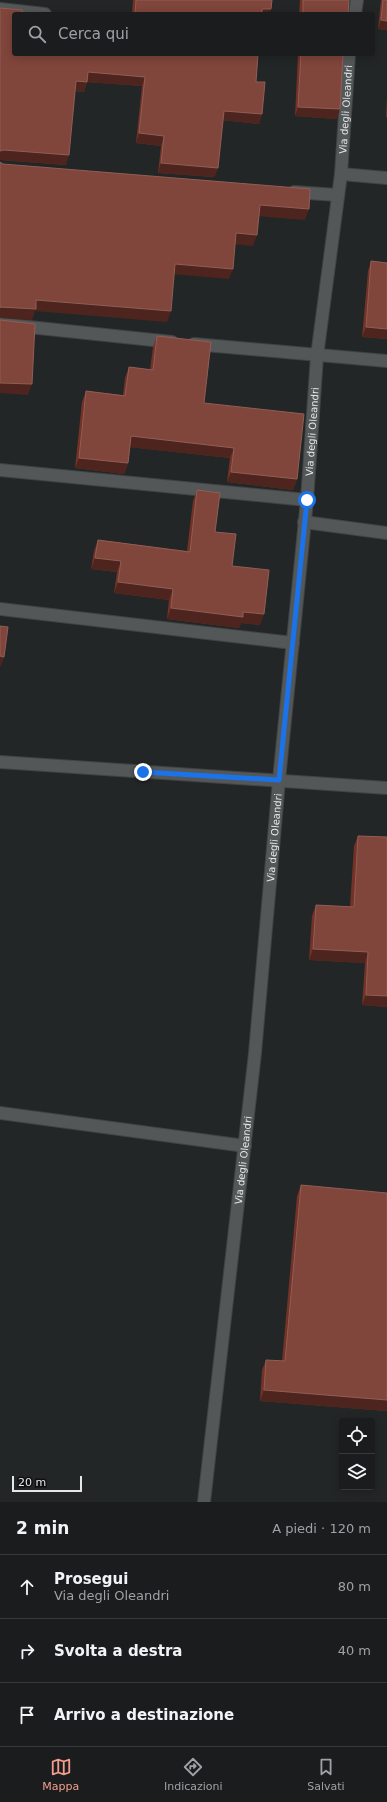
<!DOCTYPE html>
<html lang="it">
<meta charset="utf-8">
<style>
:root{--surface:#1a1c1d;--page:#232526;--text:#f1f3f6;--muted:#9fa1a4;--line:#383a3b;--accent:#f49d8c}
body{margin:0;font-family:"DejaVu Sans",sans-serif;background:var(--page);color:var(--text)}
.controls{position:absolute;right:12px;bottom:12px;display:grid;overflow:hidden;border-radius:4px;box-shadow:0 2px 10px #0003}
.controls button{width:36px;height:36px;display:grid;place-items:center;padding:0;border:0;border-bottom:1px solid var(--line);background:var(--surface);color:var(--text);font:20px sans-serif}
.scale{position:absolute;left:12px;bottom:10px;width:70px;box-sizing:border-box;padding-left:4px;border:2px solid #e5e7e8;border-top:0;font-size:11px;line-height:14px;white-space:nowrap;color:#e5e7e8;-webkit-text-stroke:3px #0e0f0f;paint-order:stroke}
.stop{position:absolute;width:12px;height:12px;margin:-9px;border:3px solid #1a73e8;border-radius:50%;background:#fff}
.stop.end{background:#1a73e8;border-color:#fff;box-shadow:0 1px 4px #0008}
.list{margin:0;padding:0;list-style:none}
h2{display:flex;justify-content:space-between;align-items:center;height:52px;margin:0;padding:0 16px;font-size:17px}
h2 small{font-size:13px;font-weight:400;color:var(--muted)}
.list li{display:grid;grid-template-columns:26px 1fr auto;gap:12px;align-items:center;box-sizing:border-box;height:64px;padding:0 16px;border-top:1px solid var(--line)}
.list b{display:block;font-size:15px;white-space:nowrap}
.list p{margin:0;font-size:13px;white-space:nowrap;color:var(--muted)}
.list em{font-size:13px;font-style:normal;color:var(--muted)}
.icon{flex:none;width:22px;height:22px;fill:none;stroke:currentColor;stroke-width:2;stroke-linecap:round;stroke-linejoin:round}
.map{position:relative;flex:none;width:387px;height:1502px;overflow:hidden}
.search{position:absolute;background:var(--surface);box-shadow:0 2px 10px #0003;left:12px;right:12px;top:12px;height:44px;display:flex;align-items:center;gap:10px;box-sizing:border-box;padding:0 14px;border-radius:4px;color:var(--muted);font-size:15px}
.sheet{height:244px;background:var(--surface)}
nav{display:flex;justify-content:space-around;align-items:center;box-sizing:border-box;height:56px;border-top:1px solid var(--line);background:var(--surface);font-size:11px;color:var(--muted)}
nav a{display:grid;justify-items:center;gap:2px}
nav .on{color:var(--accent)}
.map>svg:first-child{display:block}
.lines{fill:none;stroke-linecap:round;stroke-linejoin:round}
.minor-casing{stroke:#404344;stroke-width:14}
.minor{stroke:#535758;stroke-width:12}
.wall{fill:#743227}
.shaded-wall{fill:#4e251e}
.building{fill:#80453b;stroke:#905e56}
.route{stroke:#1a73e8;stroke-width:5}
.labels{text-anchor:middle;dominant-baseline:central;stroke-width:3;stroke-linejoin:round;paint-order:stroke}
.street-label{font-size:10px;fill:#e5e7e8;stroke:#0e0f0f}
</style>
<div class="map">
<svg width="387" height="1502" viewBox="0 0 387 1502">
<rect width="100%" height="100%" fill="#232627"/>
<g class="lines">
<g class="minor-casing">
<g id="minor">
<polyline points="0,9 45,14"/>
<polyline points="355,14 357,0"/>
<polyline points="341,174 387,178"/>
<polyline points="294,192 337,195"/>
<polyline points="0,324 172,342"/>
<polyline points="194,344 387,361"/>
<polyline points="0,470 307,500"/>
<polyline points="304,522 387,533"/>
<polyline points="0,609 293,643"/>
<polyline points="0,762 387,788"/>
<polyline points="0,1113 245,1146"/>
<path id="s1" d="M204,1502L255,1053L279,780L307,500L317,356L341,174L349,54"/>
</g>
</g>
<use href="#minor" class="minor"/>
</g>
<g class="wall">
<polygon points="133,0 272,0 271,9 269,14 132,14"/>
<polygon points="300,0 349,0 348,14 299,14"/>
<polygon points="381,0 387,0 387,30 378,29"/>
<polygon points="22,12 256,82 262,114 259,124 223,120 218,168 214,177 158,173 161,146 136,143 142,86 87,82 84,92 75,91 66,165 1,160"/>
<polygon points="298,54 343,54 337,119 295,116"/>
<polygon points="387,98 387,117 386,117"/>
<polygon points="371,261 387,263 387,339 362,337 368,271"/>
<polygon points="157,336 204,403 297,479 293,490 227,482 230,458 130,447 128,463 124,474 75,468 82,402 86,391 123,395 125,378 129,367 150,370 153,347"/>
<polygon points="197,490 215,532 232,566 260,625 241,623 239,628 167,619 169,600 114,593 117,572 91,569 94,551 98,540 187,551 193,501"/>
<polygon points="358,836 387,837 387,1007 362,1005 365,963 309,960 312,916 316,905 350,907 354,846"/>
<polygon points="301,1185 387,1411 260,1401 262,1370 266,1360 282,1361 297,1196"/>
</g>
<g class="shaded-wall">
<polygon points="262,9 271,9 269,14 260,14"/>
<polygon points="381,20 387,21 387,30 378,29"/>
<polygon points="88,72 145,77 142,86 85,82"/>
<polygon points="76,81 87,82 84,92 72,91"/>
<polygon points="298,107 340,109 337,119 295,116"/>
<polygon points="224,111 262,114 259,124 221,120"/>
<polygon points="139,133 164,136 161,146 136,143"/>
<polygon points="4,150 69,155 66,165 0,160 0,151"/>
<polygon points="161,163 218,168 214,177 158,173"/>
<polygon points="260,205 309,209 305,220 256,216"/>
<polygon points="236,233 257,235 253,246 232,244"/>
<polygon points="175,264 233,269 229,279 171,274"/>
<polygon points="36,300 171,311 167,322 35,311 32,320 0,318 0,307"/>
<polygon points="366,327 387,329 387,339 362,337"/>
<polygon points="0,383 32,384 28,395 0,393"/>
<polygon points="131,436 234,448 230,458 127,447"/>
<polygon points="79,458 128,463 124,474 75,468"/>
<polygon points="231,472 297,479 293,490 227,482"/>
<polygon points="95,558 121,561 117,572 91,569"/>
<polygon points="118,582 173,589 169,600 114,593"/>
<polygon points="171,608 243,612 264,614 260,625 241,623 239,628 167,619"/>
<polygon points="0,656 4,657 1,666 0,666"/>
<polygon points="313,949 368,952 365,963 309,960"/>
<polygon points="366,995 387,996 387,1007 362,1005"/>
<polygon points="264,1390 387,1400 387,1411 260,1401"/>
</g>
<g class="building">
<polygon points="136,0 272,0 271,9 262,9 262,14 135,14"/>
<polygon points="303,0 349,0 348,14 303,14"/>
<polygon points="383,0 387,0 387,21 381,20"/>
<polygon points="0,8 22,10 22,12 44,14 14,14 14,54 258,54 256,82 265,82 262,114 224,111 218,168 161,163 164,136 139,133 145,77 88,72 87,82 76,81 69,155 4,150 0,151"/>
<polygon points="301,54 343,54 340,109 298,107"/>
<polygon points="0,162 3,164 310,189 309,209 260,205 257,235 236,233 233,269 175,264 171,311 36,300 36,309 0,307 0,308"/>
<polygon points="371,261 387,263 387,329 366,327"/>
<polygon points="0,320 35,324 32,384 0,383"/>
<polygon points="157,336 211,342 204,403 304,414 297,479 231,472 234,448 131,436 128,463 79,458 86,391 125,396 129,367 153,370"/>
<polygon points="197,490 220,493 215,532 236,534 232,566 269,570 264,614 243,612 243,617 171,608 173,589 118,582 121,561 95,558 98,540 190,552"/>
<polygon points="0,626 8,627 4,657 0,656"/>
<polygon points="358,836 387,837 387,996 366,995 368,952 313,949 316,905 354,907"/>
<polygon points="301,1185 387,1193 387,1400 264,1390 266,1360 285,1361"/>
</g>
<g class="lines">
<polyline class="route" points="143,772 279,780 307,500"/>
</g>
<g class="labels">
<g class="street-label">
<text stroke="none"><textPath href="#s1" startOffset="1400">Via degli Oleandri</textPath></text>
<text stroke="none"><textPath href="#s1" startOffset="1076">Via degli Oleandri</textPath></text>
<text stroke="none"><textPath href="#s1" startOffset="668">Via degli Oleandri</textPath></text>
<text stroke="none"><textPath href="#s1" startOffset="344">Via degli Oleandri</textPath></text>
</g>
</g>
</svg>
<div class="controls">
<button><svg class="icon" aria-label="locate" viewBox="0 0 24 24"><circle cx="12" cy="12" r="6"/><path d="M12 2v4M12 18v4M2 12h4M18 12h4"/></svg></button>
<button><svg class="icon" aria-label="layers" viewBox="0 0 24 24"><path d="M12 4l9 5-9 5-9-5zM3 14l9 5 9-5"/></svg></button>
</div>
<div class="scale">20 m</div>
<div class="stop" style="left:307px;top:500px"></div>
<div class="stop end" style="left:143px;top:772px"></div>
<div class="search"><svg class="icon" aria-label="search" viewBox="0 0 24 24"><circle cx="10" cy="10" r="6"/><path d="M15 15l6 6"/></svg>Cerca qui</div>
</div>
<section class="sheet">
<h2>2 min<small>A piedi · 120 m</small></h2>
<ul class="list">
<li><svg class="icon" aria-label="ahead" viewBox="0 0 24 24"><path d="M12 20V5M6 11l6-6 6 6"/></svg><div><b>Prosegui</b><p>Via degli Oleandri</p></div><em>80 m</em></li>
<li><svg class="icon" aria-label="right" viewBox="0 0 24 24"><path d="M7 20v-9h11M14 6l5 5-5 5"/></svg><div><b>Svolta a destra</b></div><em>40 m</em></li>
<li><svg class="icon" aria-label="arrive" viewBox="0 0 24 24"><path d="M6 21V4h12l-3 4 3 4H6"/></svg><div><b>Arrivo a destinazione</b></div></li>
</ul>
</section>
<nav>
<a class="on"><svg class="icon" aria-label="map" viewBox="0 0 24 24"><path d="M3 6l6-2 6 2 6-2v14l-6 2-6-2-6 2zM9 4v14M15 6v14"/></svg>Mappa</a>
<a><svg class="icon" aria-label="directions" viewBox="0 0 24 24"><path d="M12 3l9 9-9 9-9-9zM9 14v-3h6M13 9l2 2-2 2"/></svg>Indicazioni</a>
<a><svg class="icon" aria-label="saved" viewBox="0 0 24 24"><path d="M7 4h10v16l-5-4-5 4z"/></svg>Salvati</a>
</nav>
